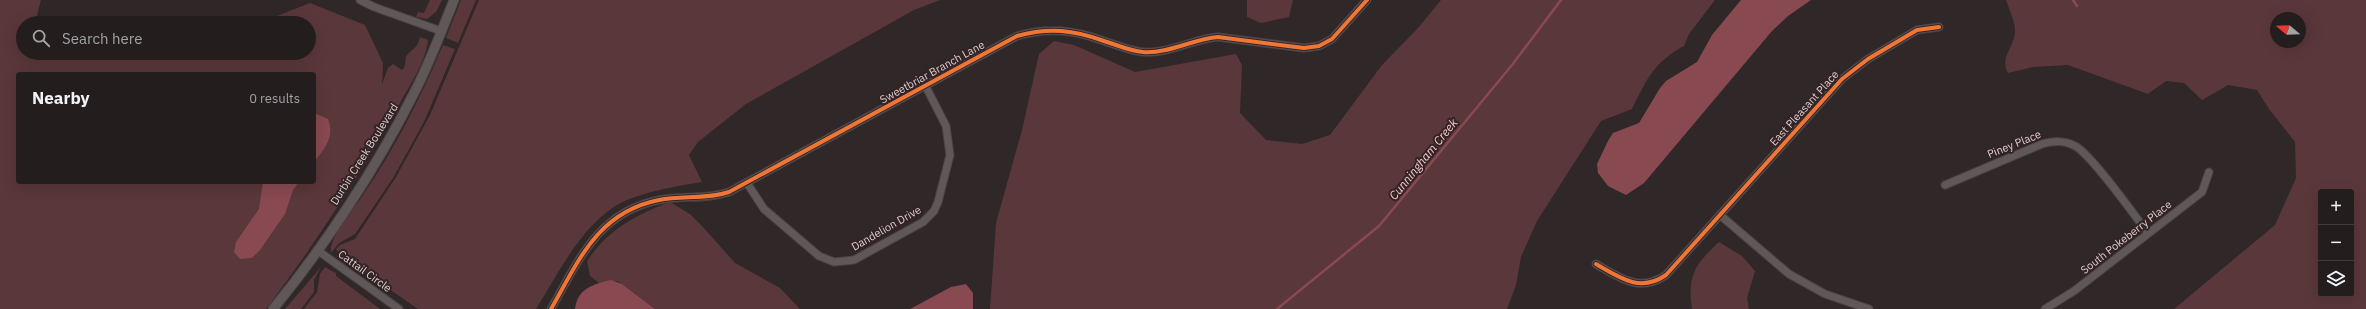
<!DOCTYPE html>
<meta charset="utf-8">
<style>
:root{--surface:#241d1e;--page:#302a2b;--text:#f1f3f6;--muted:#a3a2a4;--line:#413b3c}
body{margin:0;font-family:"IBM Plex Sans",sans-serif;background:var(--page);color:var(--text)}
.controls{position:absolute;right:12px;bottom:12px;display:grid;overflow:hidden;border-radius:4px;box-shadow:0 4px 16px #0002}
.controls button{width:36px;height:36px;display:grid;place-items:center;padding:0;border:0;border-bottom:1px solid var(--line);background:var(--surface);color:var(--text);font:20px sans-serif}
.compass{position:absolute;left:2270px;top:12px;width:36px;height:36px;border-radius:50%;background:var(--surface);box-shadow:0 4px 16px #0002;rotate:289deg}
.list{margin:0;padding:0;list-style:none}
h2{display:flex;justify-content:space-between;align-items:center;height:52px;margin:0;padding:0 16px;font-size:17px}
h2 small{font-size:13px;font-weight:400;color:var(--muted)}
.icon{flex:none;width:22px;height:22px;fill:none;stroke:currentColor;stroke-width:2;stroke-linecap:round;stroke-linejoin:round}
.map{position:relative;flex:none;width:2366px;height:309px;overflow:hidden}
.search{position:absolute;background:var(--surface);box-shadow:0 4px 16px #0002;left:16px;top:16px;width:300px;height:44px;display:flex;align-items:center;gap:10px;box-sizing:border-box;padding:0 14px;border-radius:22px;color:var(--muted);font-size:15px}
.panel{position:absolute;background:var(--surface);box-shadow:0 4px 16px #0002;left:16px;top:72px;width:300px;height:112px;border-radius:4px}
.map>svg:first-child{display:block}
.green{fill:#5a373a;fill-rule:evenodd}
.water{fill:#894951}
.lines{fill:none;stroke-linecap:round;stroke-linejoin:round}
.stream{stroke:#894951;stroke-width:2.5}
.minor-casing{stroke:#4b4344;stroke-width:9}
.tertiary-casing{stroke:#4b4344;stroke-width:11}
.minor{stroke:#5f5758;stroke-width:7}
.tertiary{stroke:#5f5758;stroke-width:9}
.cycleway-casing{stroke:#342325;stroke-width:6}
.cycleway{stroke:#f07635;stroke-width:4}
.labels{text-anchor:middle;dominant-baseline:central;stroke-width:4;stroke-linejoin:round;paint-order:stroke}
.street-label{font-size:11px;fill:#dcd0d1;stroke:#342325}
.water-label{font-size:12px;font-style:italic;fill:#f6cbce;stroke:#342325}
</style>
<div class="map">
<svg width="2366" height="309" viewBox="0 0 2366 309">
<rect width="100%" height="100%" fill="#302728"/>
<g class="green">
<path d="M0,0H41L37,15L41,23H23V53H97L134,58L150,53H309V23H259L310,3L365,25L383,63L382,84L388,68L393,64L402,70C407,66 404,60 407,55C414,47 417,49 420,37L428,40C426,61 410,85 400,103C360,175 315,244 266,309H0ZM18,74H314V182H18Z"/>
<polygon points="430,0 442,0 436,12 427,19 416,17 418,12 424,13"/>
<polygon points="461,0 476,0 458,43 446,38"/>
<path d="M479,0H940L914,10L746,104L698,142L689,155L702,182C677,186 635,193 614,207C579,230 558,274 536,309H418L340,255L336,249L340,245L355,239L396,177L430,115Z"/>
<polygon points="1247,0 1293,0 1289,17 1261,23 1247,17"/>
<path d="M1441,0H1715L1689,34L1684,46C1654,62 1647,79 1632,109L1601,121L1537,221L1521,257L1516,285L1507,309H990L996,223L1022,130L1039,54L1054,41L1074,45L1135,72L1236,54L1242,65L1240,113L1266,140L1302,144L1330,135L1382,65L1418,28Z"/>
<path d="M2006,0H2366V309H2174L2275,225L2296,178L2295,142L2269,109L2257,90L2228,85L2202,100L2184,83L2166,81L2148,94L2068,65L2033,67L2008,73C1999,57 2015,47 2015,31C2015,21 2009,9 2006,0ZM2276,18H2300V42H2276ZM2321,192H2351V294H2321Z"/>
<path d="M443,45L455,49L424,122L393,178L355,234L339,243L331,253C328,239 353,210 361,198C394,150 420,99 443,45Z"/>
<path d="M670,202L690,214L703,227L735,263L780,288L800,309H655L622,284L617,281L599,283L590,276L587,261C608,230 635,215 670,202Z"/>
<path d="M1719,242L1742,256L1755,271L1747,298L1749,309H1692C1687,276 1695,264 1719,242Z"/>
<polygon points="321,267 314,280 314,292 301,309 285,309"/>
<polygon points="325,267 336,273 336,276 380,309 304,309 317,292 320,274"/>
</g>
<g class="water">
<polygon points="1741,0 1811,0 1788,16 1772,31 1644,183 1626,195 1608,186 1598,173 1597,164 1608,141 1613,133 1639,123 1660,88 1666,81 1697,62 1712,35"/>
<path d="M314,113L328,119C335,137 325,148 314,162Z"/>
<polygon points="263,182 299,182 293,190 285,214 260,250 252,258 240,259 234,252 236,242 259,209"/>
<path d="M611,280L622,284L655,309H575C577,289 593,284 611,280Z"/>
<polygon points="966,284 973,293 973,309 910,309 951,287"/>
</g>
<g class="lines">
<g class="stream">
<polyline points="2073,0 2077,6"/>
<polyline points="1277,309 1379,226 1512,65 1561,0"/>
</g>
<g class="minor-casing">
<g id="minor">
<polyline points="360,0 374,7 441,31"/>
<polyline points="747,183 764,209 819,256 834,262 854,260 923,222 934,211 938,202 950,155 946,126 925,85"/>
<path d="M1945,185L2042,144C2054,141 2064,140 2075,146C2092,155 2134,215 2148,233"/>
<polyline points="1720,215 1789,274 1825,294 1869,309"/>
<polyline points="317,250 399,309"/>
<path d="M1596,264C1620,278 1640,293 1666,275L1842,79L1868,59L1917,30L1939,27"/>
<path d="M551,309C579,260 598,212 659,200C682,195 705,200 729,192L1017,36C1049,27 1074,30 1104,41C1117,45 1130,51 1143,52C1168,54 1193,39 1218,37L1304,48L1319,46L1332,39L1367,0"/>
<polyline points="2045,309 2074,291 2202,192 2209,172"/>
</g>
</g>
<g class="tertiary-casing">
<path id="tertiary" d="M273,309C324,247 377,167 413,95C429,65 441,32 454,0"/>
</g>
<use href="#minor" class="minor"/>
<use href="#tertiary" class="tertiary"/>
<g class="cycleway-casing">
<g id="cycleway">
<path d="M1596,264C1620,278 1640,293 1666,275L1842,79L1868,59L1917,30L1939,27"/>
<path d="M551,309C579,260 598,212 659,200C682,195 705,200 729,192L1017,36C1049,27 1074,30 1104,41C1117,45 1130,51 1143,52C1168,54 1193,39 1218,37L1304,48L1319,46L1332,39L1367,0"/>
</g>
</g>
<use href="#cycleway" class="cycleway"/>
</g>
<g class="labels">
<g class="street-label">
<text transform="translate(932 72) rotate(-29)">Sweetbriar Branch Lane</text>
<text transform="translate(1804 108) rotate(-48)">East Pleasant Place</text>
<text transform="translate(2014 144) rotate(-22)">Piney Place</text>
<text transform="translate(364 154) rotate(-58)">Durbin Creek Boulevard</text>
<text transform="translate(886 228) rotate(-30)">Dandelion Drive</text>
<text transform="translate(2126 237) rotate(-38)">South Pokeberry Place</text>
<text transform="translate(365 271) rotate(36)">Cattail Circle</text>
</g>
<g class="water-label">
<text transform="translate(1423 159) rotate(-51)">Cunningham Creek</text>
</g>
</g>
</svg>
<div class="controls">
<button>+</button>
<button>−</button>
<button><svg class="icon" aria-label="layers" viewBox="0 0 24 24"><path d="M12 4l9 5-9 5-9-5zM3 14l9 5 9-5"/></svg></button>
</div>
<svg class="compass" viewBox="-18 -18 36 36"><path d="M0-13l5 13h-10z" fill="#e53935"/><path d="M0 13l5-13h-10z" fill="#a3a2a4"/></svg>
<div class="search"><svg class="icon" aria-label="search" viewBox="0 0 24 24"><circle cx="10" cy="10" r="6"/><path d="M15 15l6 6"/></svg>Search here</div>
<section class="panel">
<h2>Nearby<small>0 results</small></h2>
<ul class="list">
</ul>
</section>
</div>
